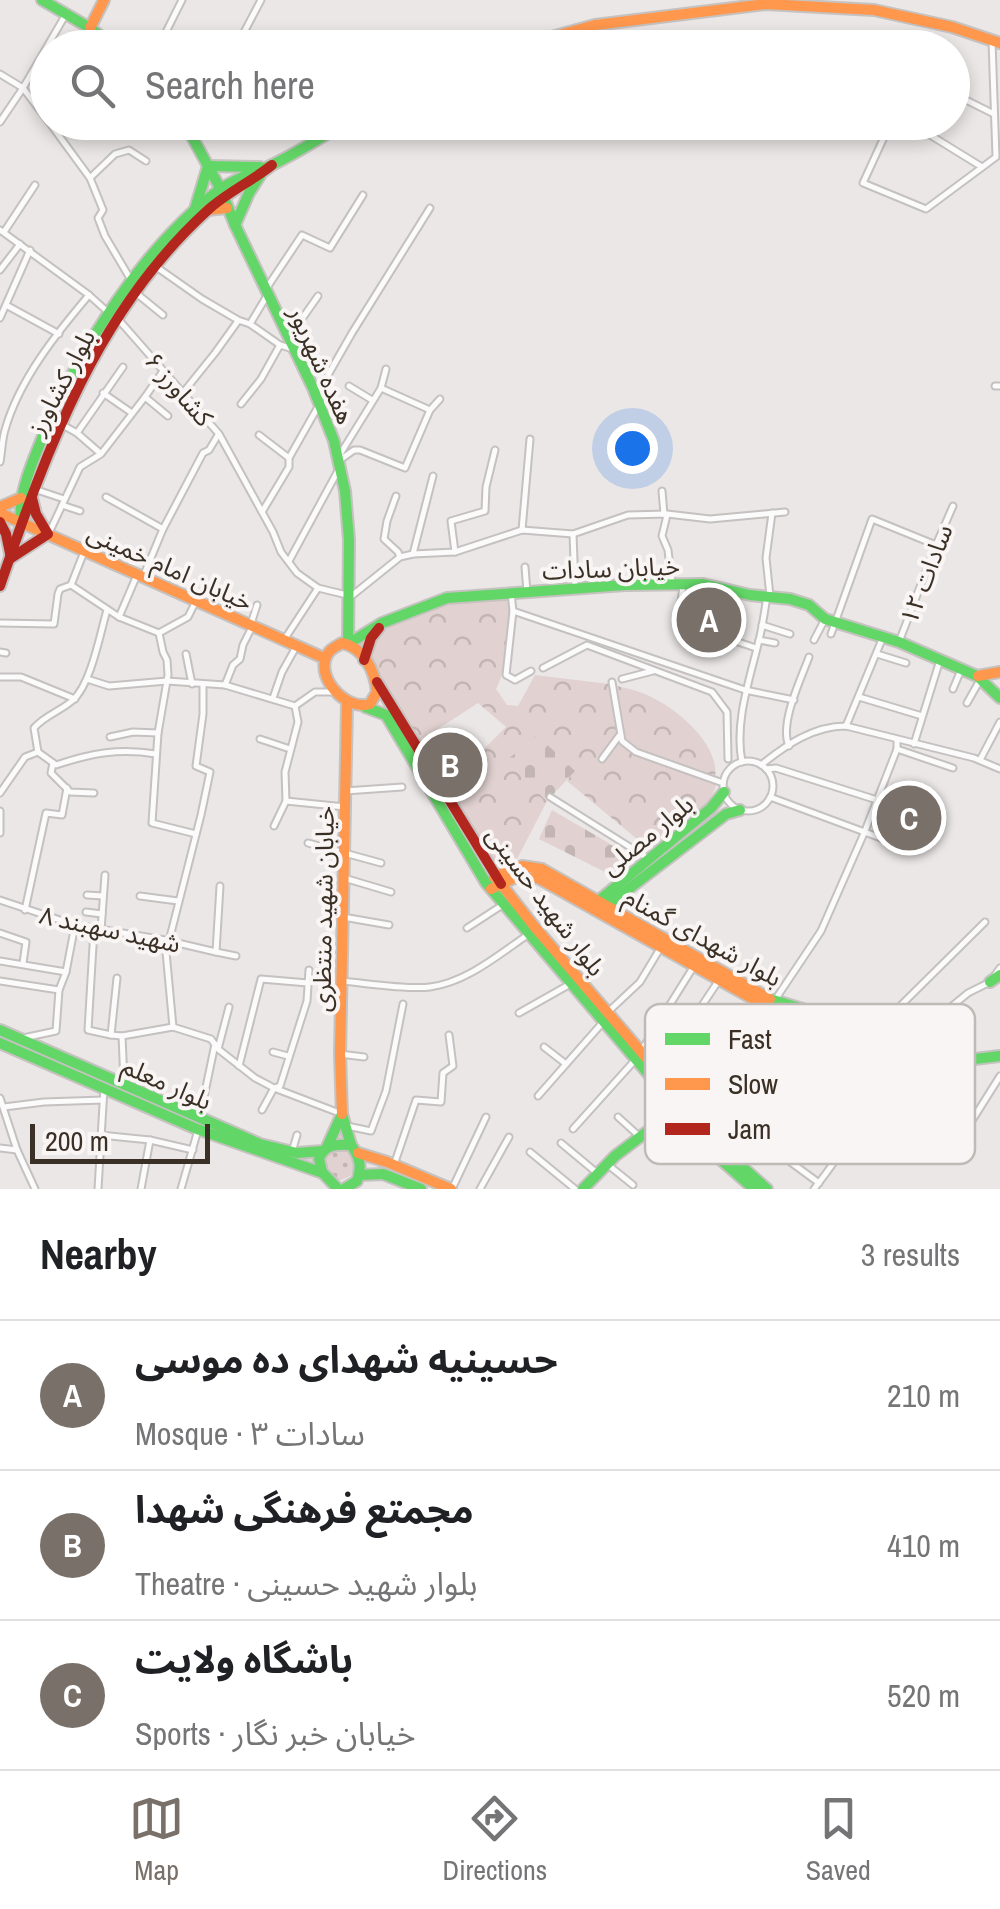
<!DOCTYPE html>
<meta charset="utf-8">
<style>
:root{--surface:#fff;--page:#f2f2f2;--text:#202124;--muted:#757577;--line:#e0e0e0;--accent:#787069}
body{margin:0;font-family:"Archivo Narrow","Noto Sans Arabic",sans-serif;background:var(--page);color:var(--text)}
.scale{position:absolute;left:30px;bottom:25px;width:180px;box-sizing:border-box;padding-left:10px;border:5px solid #3b3025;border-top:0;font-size:28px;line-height:35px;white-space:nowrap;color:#3b3025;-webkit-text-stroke:8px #f9f5f4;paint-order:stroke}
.you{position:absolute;left:632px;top:448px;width:35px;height:35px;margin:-25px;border:8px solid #fff;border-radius:50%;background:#1a73e8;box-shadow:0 0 0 15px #1a73e833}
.badge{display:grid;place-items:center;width:65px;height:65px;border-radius:50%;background:var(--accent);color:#fff;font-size:32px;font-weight:700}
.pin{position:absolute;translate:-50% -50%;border:5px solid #fff;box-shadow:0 2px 10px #0006}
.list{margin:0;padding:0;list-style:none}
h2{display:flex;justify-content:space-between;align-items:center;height:130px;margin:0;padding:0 40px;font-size:42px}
h2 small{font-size:32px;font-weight:400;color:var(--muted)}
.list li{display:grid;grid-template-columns:65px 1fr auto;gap:30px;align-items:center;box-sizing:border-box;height:150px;padding:0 40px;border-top:2px solid var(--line)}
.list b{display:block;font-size:38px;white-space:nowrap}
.list p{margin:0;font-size:32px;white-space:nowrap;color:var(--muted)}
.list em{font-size:32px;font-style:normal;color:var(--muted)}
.icon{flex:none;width:55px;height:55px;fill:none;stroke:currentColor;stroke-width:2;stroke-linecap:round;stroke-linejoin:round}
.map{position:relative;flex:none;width:1000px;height:1189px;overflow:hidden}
.search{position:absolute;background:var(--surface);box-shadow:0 5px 15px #0003;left:30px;right:30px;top:30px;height:110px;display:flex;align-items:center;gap:25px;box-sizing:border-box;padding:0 35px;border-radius:55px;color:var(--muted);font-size:38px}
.sheet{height:580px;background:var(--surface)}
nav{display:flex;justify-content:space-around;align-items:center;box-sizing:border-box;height:140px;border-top:2px solid var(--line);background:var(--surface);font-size:28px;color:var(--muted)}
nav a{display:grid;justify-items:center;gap:5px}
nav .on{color:var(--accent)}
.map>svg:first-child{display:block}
.grass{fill:url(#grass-dots)}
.forest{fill:url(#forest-crowns)}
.cemetery{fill:url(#cemetery-stones)}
.pitch{fill:#e1d2d1}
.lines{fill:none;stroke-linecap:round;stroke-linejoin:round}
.street-casing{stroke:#c4c1c0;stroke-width:9}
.fast-casing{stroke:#c5c2c0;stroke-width:14}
.slow-casing{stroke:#c5c2c0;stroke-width:14}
.jam-casing{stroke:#c5c2c0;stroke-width:14}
.street{stroke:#fcfbfb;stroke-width:5}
.fast{stroke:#63d668;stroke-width:10}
.slow{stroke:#ff974d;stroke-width:10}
.jam{stroke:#b3261e;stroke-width:10}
.labels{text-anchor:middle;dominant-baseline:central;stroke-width:8;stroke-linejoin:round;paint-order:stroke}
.street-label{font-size:25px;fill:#3b3025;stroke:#f9f5f4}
.key{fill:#f9f5f4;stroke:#c0bab6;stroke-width:2.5}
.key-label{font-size:28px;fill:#3b3025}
</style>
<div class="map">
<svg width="1000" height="1189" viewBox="0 0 1000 1189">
<defs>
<pattern id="grass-dots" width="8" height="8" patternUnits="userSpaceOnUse" patternTransform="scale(2.5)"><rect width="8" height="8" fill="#e1d2d1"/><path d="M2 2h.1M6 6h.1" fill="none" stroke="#c2b5b3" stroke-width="1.8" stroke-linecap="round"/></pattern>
<pattern id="forest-crowns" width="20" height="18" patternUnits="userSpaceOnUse" patternTransform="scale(2.5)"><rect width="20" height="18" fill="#e1d2d1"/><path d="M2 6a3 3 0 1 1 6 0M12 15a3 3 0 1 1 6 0" fill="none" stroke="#c2b5b3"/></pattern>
<pattern id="cemetery-stones" width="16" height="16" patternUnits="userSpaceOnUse" patternTransform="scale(2.5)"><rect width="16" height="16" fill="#e1d2d1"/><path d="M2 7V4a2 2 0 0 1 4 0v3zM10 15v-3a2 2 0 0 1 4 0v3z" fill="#c2b5b3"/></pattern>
</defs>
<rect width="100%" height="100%" fill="#eae7e6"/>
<path class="grass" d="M338,1116C339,1121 340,1130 342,1134C348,1153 373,1172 337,1181L295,1161L297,1154L323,1152Z"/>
<g class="forest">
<path d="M500,597L508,599C512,619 506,672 496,689L507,705L518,706L535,675L609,684L621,742L642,756L716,785C712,808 673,830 655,845L643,844L567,781L574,771L532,741L506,761L547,801L515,863L498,871L445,788L506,727L478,703L418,742L371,662L370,647L372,640L384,625L419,609L449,601Z"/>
<path d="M617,686C630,689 643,692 655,699C681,712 720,746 715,778L637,749L625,739Z"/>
</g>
<g class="cemetery">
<polygon points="536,734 575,771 547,801 505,761 532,741"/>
<polygon points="552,810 636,859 615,877 539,839"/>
</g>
<polygon class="pitch" points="900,804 923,809 916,830 897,824"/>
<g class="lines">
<g class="street-casing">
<g id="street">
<polyline points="218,38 239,48"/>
<polyline points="158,48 182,0"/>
<polyline points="240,48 241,38 261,0"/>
<polyline points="0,74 23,88 48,121"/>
<polyline points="952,93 994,114"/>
<polyline points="0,122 23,88 66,14"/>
<polyline points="49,122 90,178 103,210 98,218 105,236 131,280"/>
<polyline points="303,122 316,139"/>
<polyline points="891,122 863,183 926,209 996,157 992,41"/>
<polyline points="909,122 982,167"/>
<polyline points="192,134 199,122"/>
<polyline points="90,178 115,154 129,150 146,161"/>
<polyline points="0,230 89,295 109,313"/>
<polyline points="4,232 35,185"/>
<polyline points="155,266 202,299 238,320 250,324 280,345 293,349"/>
<polyline points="0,270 20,244"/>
<polyline points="266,289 302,235 330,248 363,195"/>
<polyline points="136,293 163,315"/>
<polyline points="6,305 59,334"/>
<polyline points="0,318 30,250"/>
<polyline points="118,319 219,434 273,532 281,552 297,573 318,588 347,595"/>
<polyline points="250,324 268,294"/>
<polyline points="290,336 318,296"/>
<polyline points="349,386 372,400"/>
<polyline points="995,386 1000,386"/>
<polyline points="381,388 430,410"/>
<polyline points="103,393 132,413"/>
<polyline points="182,394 215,353 238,321"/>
<polyline points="316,396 352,333 430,208"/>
<polyline points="145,397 168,416"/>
<polyline points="241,404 261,379 280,345"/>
<polyline points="59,423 77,433 100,453"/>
<polyline points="77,433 123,367"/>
<polyline points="259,435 289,458"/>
<polyline points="339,456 381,388 386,369"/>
<polyline points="340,460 354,450 360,450 405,468 430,410 440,399"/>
<path d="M0,462C2,451 2,440 5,430C19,380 56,334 89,295"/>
<polyline points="34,489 64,499"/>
<polyline points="662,491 664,514"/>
<polyline points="396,496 387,521 384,539 398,552 400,557"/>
<polyline points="106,497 163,529"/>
<polyline points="62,505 80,511"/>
<polyline points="262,512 289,467 289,458 319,405"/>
<polyline points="667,515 662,536 668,550 672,585"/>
<polyline points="522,530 530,439"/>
<polyline points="49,533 80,467 101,454 145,397 163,371"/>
<polyline points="573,534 575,588"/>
<polyline points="84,552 71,585 119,617 159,633"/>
<polyline points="455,552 451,521 485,511 486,487 495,450"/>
<polyline points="413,554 433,476"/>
<polyline points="289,561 340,467"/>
<polyline points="525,567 527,592"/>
<polyline points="143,577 163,529 203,453 209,450 218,435"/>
<polyline points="511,593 513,611 506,675 515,680 531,671"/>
<polyline points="770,596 766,558 772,513"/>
<polyline points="349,598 400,557 413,554 455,552 522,530 573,534 628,515 667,514 710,519 785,512"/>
<polyline points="513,611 745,690 794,700"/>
<polyline points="680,611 683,585"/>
<polyline points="119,617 137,575"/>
<polyline points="0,623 54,624 58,594 60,589 71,585"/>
<polyline points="251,624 257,605"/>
<polyline points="762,625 790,634"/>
<polyline points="159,633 163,652 167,660 168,675 158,733 152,823 196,834"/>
<polyline points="159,633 188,617 196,601"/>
<polyline points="831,634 872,519 936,545"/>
<polyline points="729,639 756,648"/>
<polyline points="284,640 318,588"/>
<polyline points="759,640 775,643"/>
<polyline points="814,640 825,619"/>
<polyline points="899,642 936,545 953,506"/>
<polyline points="0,652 6,653"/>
<polyline points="186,654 192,684"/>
<polyline points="877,654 906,663"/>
<polyline points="543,668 587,645 712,692 727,712 728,759"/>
<polyline points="0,677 21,677 75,699"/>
<polyline points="87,679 109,686 167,681 225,685 295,706 315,692 335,692"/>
<polyline points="622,679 653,671"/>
<polyline points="612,682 622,741 636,752 723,783"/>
<polyline points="225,685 233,665 240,659 243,645 253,625"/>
<polyline points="953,689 961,670"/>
<polyline points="859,697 922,716"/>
<polyline points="273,698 282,672 296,647"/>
<polyline points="967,703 980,680"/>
<polyline points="846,726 883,637"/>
<polyline points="110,737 133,732 158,733"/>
<polyline points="260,739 290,749"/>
<polyline points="914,744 940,660"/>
<path d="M789,746C779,724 801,679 809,657"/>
<polyline points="897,749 953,768"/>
<path d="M38,752L56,765C92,753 119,748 156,754"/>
<polyline points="602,759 619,736"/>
<polyline points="980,760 1000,722"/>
<circle cx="748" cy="786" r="25"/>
<path d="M742,762C734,720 751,676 760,636C763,623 765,609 767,596"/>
<polyline points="53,763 51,773 70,792 94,793"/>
<path d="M761,765C786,745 813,726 846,726L974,758L1000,769"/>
<polyline points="766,769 776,768 877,800"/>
<polyline points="345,791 402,787"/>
<path d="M0,793L25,757L38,752L34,728C45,715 61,711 73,700C91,684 100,634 107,610"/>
<polyline points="550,797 649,859"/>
<polyline points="770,797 897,844"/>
<polyline points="286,801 345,807"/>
<polyline points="0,811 0,833"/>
<polyline points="274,826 286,801 285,772 298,722 295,706"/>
<polyline points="308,843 381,863"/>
<polyline points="344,878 391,892"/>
<polyline points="87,895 103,896"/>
<polyline points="140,896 178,901"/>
<polyline points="0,900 75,925 165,940 216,952 220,886"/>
<polyline points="25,910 46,813 62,815 67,788"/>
<polyline points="86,912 102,914"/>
<polyline points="343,917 389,925"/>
<polyline points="467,928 504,904"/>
<polyline points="94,929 88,1030 111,1035"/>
<polyline points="101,930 105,875"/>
<polyline points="0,933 26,942 23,963"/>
<polyline points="165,941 173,1027"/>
<polyline points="169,941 201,815 210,772 196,766 203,714 203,685"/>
<polyline points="216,952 236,956"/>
<polyline points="0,961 66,972"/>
<polyline points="117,978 111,1035 122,1036"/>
<polyline points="0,981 59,990"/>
<path d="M341,981C365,983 408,990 430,987C467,982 498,955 529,934"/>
<polyline points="608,1012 640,982 661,947"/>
<polyline points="519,1013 572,983"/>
<polyline points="876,1030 985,922"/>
<polyline points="23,1038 56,1031 59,990 66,972 75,925"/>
<polyline points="544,1047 566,1064"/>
<polyline points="218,1049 229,1007"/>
<polyline points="641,1051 694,966"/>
<polyline points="273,1052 288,1056"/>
<polyline points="340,1054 364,1057"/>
<polyline points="239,1066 261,979 308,983"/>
<polyline points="659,1070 719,980"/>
<polyline points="888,1077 901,1048 968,993 990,982 1000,968"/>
<polyline points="692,1079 710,1080 725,1075 821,931 865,831 897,749 897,740"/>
<polyline points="124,1082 122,1036 173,1027 211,1039 218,1049 255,1078 274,1088 342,1114"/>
<polyline points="538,1096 604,1021"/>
<polyline points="0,1098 17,1150 35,1189"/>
<polyline points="4,1107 44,1102 103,1100"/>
<polyline points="262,1110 274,1088 280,1086 307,1001 309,970"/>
<polyline points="907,1111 933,1064"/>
<polyline points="200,1116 215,1044"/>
<polyline points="618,1117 639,1136"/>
<polyline points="347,1126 371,1131 386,1091 403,1004"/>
<polyline points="968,1127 1000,1076"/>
<polyline points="573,1129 636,1059"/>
<polyline points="100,1135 150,1140 193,1150"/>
<path d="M764,1141L791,1102L733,1107C747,1119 758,1133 770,1147L819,1183"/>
<polyline points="561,1143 597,1173"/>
<polyline points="0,1148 17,1150"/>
<polyline points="292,1152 297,1135"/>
<polyline points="530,1152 575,1189"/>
<polyline points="607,1164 633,1185"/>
<polyline points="394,1165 416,1100 441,1102 443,1073 453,1066 449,1035"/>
<polyline points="98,1189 104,1088"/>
<polyline points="141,1189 150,1140"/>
<polyline points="181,1189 198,1130"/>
<polyline points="452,1189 486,1117"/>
<polyline points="480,1189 509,1137"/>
<path d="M814,1189C844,1151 859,1126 874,1079"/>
</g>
</g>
<g class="fast-casing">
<g id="fast">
<polyline points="42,0 90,28 116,48"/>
<polyline points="184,122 220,188 235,225 313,388 334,441 345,491 349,540 348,644"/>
<polyline points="195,209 208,166 260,167"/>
<polyline points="235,225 249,193 261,174"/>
<path d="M21,524C18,493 32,464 43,436C79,350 144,246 219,190C237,177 255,173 274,164C299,152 323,136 347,122"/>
<polyline points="348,644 382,623 447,598 625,585 703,584 750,595 790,599 809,605 825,619 899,642 977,676 1000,698"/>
<polyline points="365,707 386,715 486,883 662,1090"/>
<polyline points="597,902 711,808 724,792"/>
<polyline points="605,907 726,814 740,810"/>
<polyline points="990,982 1000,975"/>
<polyline points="770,999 910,1042"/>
<polyline points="0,1030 260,1144 297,1153 323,1151"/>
<polyline points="0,1043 197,1129 320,1172"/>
<circle cx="684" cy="1102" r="25"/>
<polyline points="708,1102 726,1086 742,1083 868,1080 888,1077 933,1064 1000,1056"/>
<polyline points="707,1117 706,1128 710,1138 767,1189"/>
<polyline points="685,1128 754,1189"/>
<polyline points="327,1147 342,1114 351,1145"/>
<polyline points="360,1175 383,1174 421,1189"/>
<path d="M338,1189L322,1172L319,1159C324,1144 337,1144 351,1145C360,1157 362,1167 357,1181L344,1189"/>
<polyline points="583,1189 615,1156 665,1118"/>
</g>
</g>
<g class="slow-casing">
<g id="slow">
<polyline points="90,28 104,0"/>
<polyline points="512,48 595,25 766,4 874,10 952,27 1000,43"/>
<polyline points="207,210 227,208"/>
<polyline points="0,507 21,498"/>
<polyline points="0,513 324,658"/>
<path d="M342,643C364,648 375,671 377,692L370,704C345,712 312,674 329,652C332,648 337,646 342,643Z"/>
<polyline points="978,676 1000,672"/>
<polyline points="494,877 522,866 542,869 770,999"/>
<polyline points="501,884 533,925 648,1060 673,1080"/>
<polyline points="491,889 514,878 538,878 771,1009 901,1048"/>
<polyline points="342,1114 340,1054 347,705"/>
<polyline points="358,1153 387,1162 451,1189"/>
</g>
</g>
<g class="jam-casing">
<g id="jam">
<polyline points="0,522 6,534 11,558 48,534 36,514 32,498"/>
<path d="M0,586C47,448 98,309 209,209C228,192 252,181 272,165"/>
<polyline points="364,660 371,638 379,628"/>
<polyline points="377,682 501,884"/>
</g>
</g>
<use href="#street" class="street"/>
<use href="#fast" class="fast"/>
<use href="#slow" class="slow"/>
<use href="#jam" class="jam"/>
</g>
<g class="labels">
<g class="street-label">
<text transform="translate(322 365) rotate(66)">هفده شهریور</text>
<text transform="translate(61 382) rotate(-62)">بلوار کشاورز</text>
<text transform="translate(179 389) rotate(49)">کشاورز ۶</text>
<text transform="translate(170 567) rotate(24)">خیابان امام خمینی</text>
<text transform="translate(611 568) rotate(-2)">خیابان سادات</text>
<text transform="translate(926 574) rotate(-69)">سادات ۱۲</text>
<text transform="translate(647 835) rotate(-39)">بلوار مصلی</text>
<text transform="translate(546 901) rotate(53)">بلوار شهید حسینی</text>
<text transform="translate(323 909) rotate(-89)">خیابان شهید منتظری</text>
<text transform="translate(110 929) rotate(12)">شهید سهبند ۸</text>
<text transform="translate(703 937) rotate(29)">بلوار شهدای گمنام</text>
<text transform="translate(167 1083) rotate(24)">بلوار معلم</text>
</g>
</g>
<rect x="645" y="1004" width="330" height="160" rx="15" class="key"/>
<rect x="665" y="1033" width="45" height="12" fill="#63d668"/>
<rect x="665" y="1078" width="45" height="12" fill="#ff974d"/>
<rect x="665" y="1123" width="45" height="12" fill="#b3261e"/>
<g class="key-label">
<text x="728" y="1049">Fast</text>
<text x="728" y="1094">Slow</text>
<text x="728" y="1139">Jam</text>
</g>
</svg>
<div class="scale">200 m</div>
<div class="you"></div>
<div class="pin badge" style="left:709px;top:620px">A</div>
<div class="pin badge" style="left:450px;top:765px">B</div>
<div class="pin badge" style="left:909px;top:818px">C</div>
<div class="search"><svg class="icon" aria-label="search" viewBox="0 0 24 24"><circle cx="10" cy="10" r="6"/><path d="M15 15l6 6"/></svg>Search here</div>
</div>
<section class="sheet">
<h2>Nearby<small>3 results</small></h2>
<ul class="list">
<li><span class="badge">A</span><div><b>حسینیه شهدای ده موسی</b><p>Mosque · سادات ۳</p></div><em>210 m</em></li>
<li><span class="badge">B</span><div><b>مجمتع فرهنگی شهدا</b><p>Theatre · بلوار شهید حسینی</p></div><em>410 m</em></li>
<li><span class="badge">C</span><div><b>باشگاه ولایت</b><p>Sports · خیابان خبر نگار</p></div><em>520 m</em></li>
</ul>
</section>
<nav>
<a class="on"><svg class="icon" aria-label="map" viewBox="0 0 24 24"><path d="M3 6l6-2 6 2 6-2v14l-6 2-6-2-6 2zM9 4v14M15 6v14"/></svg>Map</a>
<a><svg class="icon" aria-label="directions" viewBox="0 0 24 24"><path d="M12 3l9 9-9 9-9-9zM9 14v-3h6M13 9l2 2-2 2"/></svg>Directions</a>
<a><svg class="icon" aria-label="saved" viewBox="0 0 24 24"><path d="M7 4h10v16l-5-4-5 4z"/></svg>Saved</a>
</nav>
